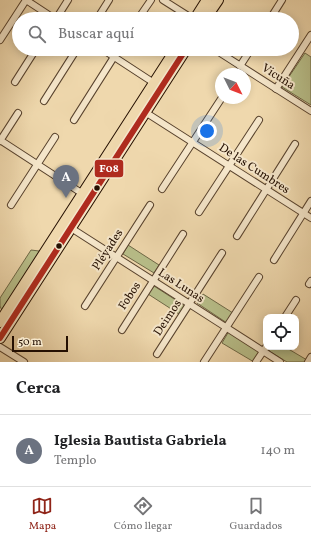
<!DOCTYPE html>
<html lang="es">
<meta charset="utf-8">
<style>
:root{--surface:#fff;--page:#f6f6f6;--text:#202124;--muted:#757577;--line:#e0e0e0;--accent:#8f2418}
body{margin:0;font-family:Vollkorn,serif;background:var(--page);color:var(--text)}
.controls{position:absolute;right:12px;bottom:12px;display:grid;overflow:hidden;border-radius:8px;box-shadow:0 2px 10px #0003}
.controls button{width:36px;height:36px;display:grid;place-items:center;padding:0;border:0;border-bottom:1px solid var(--line);background:var(--surface);color:var(--text);font:20px sans-serif}
.compass{position:absolute;left:215px;top:68px;width:36px;height:36px;border-radius:50%;background:var(--surface);box-shadow:0 2px 10px #0003;rotate:132deg}
.scale{position:absolute;left:12px;bottom:10px;width:56px;box-sizing:border-box;padding-left:4px;border:2px solid #251002;border-top:0;font-size:11px;line-height:14px;white-space:nowrap;color:#251002;-webkit-text-stroke:3px #f5e6ca;paint-order:stroke}
.you{position:absolute;left:207px;top:131px;width:14px;height:14px;margin:-10px;border:3px solid #fff;border-radius:50%;background:#1a73e8;box-shadow:0 0 0 6px #1a73e833}
.badge{display:grid;place-items:center;width:26px;height:26px;border-radius:50%;background:var(--accent);color:#fff;font-size:13px;font-weight:700}
.pin{position:absolute;translate:-50% -33px;filter:drop-shadow(0 1px 2px #0008)}
.pin::after{content:'';position:absolute;top:21px;width:14px;height:12px;background:inherit;clip-path:polygon(0 0,100% 0,50% 100%)}
.list{margin:0;padding:0;list-style:none}
h2{display:flex;justify-content:space-between;align-items:center;height:52px;margin:0;padding:0 16px;font-size:17px}
h2 small{font-size:13px;font-weight:400;color:var(--muted)}
.list li{display:grid;grid-template-columns:26px 1fr auto;gap:12px;align-items:center;box-sizing:border-box;height:72px;padding:0 16px;border-top:1px solid var(--line)}
.list b{display:block;font-size:15px;white-space:nowrap}
.list p{margin:0;font-size:13px;white-space:nowrap;color:var(--muted)}
.list em{font-size:13px;font-style:normal;color:var(--muted)}
.icon{flex:none;width:22px;height:22px;fill:none;stroke:currentColor;stroke-width:2;stroke-linecap:round;stroke-linejoin:round}
.map{position:relative;flex:none;width:311px;height:362px;overflow:hidden}
.search{position:absolute;background:var(--surface);box-shadow:0 2px 10px #0003;left:12px;right:12px;top:12px;height:44px;display:flex;align-items:center;gap:10px;box-sizing:border-box;padding:0 14px;border-radius:22px;color:var(--muted);font-size:15px}
.sheet{height:124px;background:var(--surface)}
nav{display:flex;justify-content:space-around;align-items:center;box-sizing:border-box;height:56px;border-top:1px solid var(--line);background:var(--surface);font-size:11px;color:var(--muted)}
nav a{display:grid;justify-items:center;gap:2px}
nav .on{color:var(--accent)}
.map>svg:first-child{display:block}
.green{fill:#b8bf8a;stroke:#6e6846}
.lines{fill:none;stroke-linecap:round;stroke-linejoin:round}
.minor-casing{stroke:#58422d;stroke-width:8}
.primary-casing{stroke:#251002;stroke-width:12}
.minor{stroke:#f5e6ca;stroke-width:6}
.primary{stroke:#efd8ad;stroke-width:10}
.bus-1-casing{stroke:#f5e6ca;stroke-width:9}
.bus-1{stroke:#af2b1e;stroke-width:6}
.bus-dot{fill:#251002;stroke:#f5e6ca;stroke-width:1.5}
.labels{text-anchor:middle;dominant-baseline:central;stroke-width:4;stroke-linejoin:round;paint-order:stroke}
.street-label{font-size:12px;fill:#251002;stroke:#f5e6ca}
.line-badge{stroke:#f5e6ca;stroke-width:1.5}
.badge-label{font-size:11px;text-anchor:middle;font-weight:bold;fill:#fff}
</style>
<div class="map">
<svg width="311" height="362" viewBox="0 0 311 362">
<rect width="100%" height="100%" fill="#efd8ad"/>
<filter id="stains"><feTurbulence type="fractalNoise" baseFrequency=".005" numOctaves="4"/><feColorMatrix values="0 0 0 0 .2 0 0 0 0 .09 0 0 0 0 .02 0 0 0 .5 -.17"/></filter>
<radialGradient id="worn" r=".72"><stop offset=".6" stop-color="#630" stop-opacity="0"/><stop offset="1" stop-color="#630" stop-opacity=".3"/></radialGradient>
<g class="green">
<polygon points="305,53 311,57 311,105 282,87"/>
<polygon points="128,245 159,265 154,273 123,254"/>
<polygon points="31,250 47,252 5,318 0,306 0,298"/>
<polygon points="154,286 185,306 179,314 148,294"/>
<polygon points="203,294 233,313 227,323 197,303"/>
<polygon points="229,331 261,351 254,362 222,343"/>
<polygon points="272,347 285,347 307,360 306,362 287,362 269,351"/>
</g>
<g class="lines">
<g class="minor-casing">
<g id="minor">
<polyline points="163,0 193,19"/>
<polyline points="56,19 68,0"/>
<polyline points="97,19 109,0"/>
<polyline points="138,19 151,0"/>
<polyline points="270,19 282,0"/>
<polyline points="0,40 26,0 55,19"/>
<polyline points="102,49 154,83"/>
<polyline points="214,49 311,111"/>
<polyline points="240,66 251,49"/>
<polyline points="15,82 36,49"/>
<polyline points="276,89 311,35"/>
<polyline points="44,101 77,49"/>
<polyline points="145,112 311,218"/>
<polyline points="74,120 119,49"/>
<polyline points="0,140 83,194"/>
<polyline points="0,141 18,113"/>
<polyline points="162,189 221,99"/>
<polyline points="11,205 55,137"/>
<polyline points="199,212 259,120"/>
<polyline points="71,228 280,362"/>
<polyline points="237,236 295,144"/>
<polyline points="274,260 311,201"/>
<polyline points="309,284 311,281"/>
<polyline points="85,306 150,205"/>
<polyline points="285,317 296,300"/>
<polyline points="122,330 183,234"/>
<polyline points="0,347 24,362"/>
<polyline points="157,354 222,253"/>
<polyline points="204,362 259,277"/>
<polyline points="256,362 266,347"/>
<polyline points="308,362 311,357"/>
</g>
</g>
<g class="primary-casing">
<g id="primary">
<polyline points="195,19 207,0"/>
<polyline points="205,19 218,0"/>
<polyline points="0,322 176,49"/>
<polyline points="0,338 186,49"/>
</g>
</g>
<use href="#minor" class="minor"/>
<use href="#primary" class="primary"/>
<g class="bus-1-casing">
<polyline id="bus-1" points="0,338 186,49"/>
</g>
<use href="#bus-1" class="bus-1"/>
</g>
<g class="bus-dot">
<circle cx="97" cy="188" r="3.5"/>
<circle cx="59" cy="246" r="3.5"/>
</g>
<g class="labels">
<g class="street-label">
<text transform="translate(278 77) rotate(33)">Vicuña</text>
<text transform="translate(254 169) rotate(33)">De las Cumbres</text>
<text transform="translate(108 250) rotate(-57)">Pléyades</text>
<text transform="translate(181 286) rotate(33)">Las Lunas</text>
<text transform="translate(130 296) rotate(-57)">Fobos</text>
<text transform="translate(168 318) rotate(-57)">Deimos</text>
</g>
</g>
<rect class="line-badge" x="94" y="159" width="30" height="19" rx="4" fill="#af2b1e"/>
<g class="badge-label">
<text x="109" y="172">F08</text>
</g>
<rect width="100%" height="100%" filter="url(#stains)"/>
<rect width="100%" height="100%" fill="url(#worn)"/>
</svg>
<div class="controls">
<button><svg class="icon" aria-label="locate" viewBox="0 0 24 24"><circle cx="12" cy="12" r="6"/><path d="M12 2v4M12 18v4M2 12h4M18 12h4"/></svg></button>
</div>
<svg class="compass" viewBox="-18 -18 36 36"><path d="M0-13l5 13h-10z" fill="#e53935"/><path d="M0 13l5-13h-10z" fill="#757577"/></svg>
<div class="scale">50 m</div>
<div class="you"></div>
<div class="pin badge" style="left:66px;top:198px;background:#6b7280">A</div>
<div class="search"><svg class="icon" aria-label="search" viewBox="0 0 24 24"><circle cx="10" cy="10" r="6"/><path d="M15 15l6 6"/></svg>Buscar aquí</div>
</div>
<section class="sheet">
<h2>Cerca<small></small></h2>
<ul class="list">
<li><span class="badge" style="background:#6b7280">A</span><div><b>Iglesia Bautista Gabriela</b><p>Templo</p></div><em>140 m</em></li>
</ul>
</section>
<nav>
<a class="on"><svg class="icon" aria-label="map" viewBox="0 0 24 24"><path d="M3 6l6-2 6 2 6-2v14l-6 2-6-2-6 2zM9 4v14M15 6v14"/></svg>Mapa</a>
<a><svg class="icon" aria-label="directions" viewBox="0 0 24 24"><path d="M12 3l9 9-9 9-9-9zM9 14v-3h6M13 9l2 2-2 2"/></svg>Cómo llegar</a>
<a><svg class="icon" aria-label="saved" viewBox="0 0 24 24"><path d="M7 4h10v16l-5-4-5 4z"/></svg>Guardados</a>
</nav>
